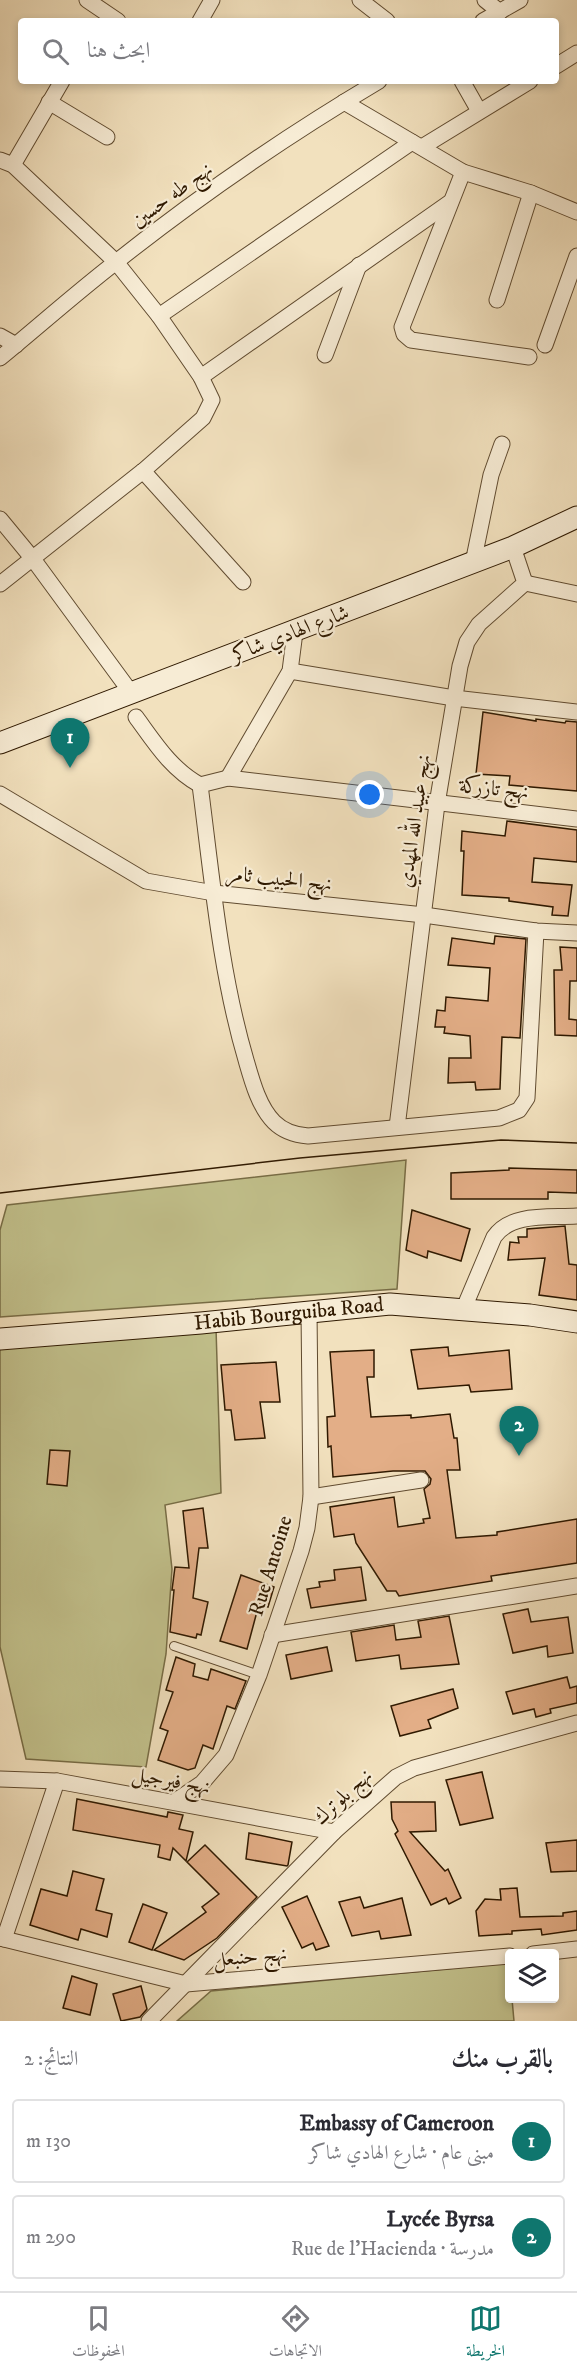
<!DOCTYPE html>
<html lang="ar">
<meta charset="utf-8">
<style>
:root{--surface:#fff;--page:#f2f2f3;--text:#2b2b33;--muted:#7c7c81;--line:#e1e1e2;--accent:#0f766e}
body{margin:0;font-family:"IM FELL DW Pica",Amiri,serif;background:var(--page);color:var(--text);direction:rtl}
.controls{position:absolute;right:18px;bottom:18px;display:grid;overflow:hidden;border-radius:6px;box-shadow:0 3px 9px #0003}
.controls button{width:54px;height:54px;display:grid;place-items:center;padding:0;border:0;border-bottom:2px solid var(--line);background:var(--surface);color:var(--text);font:30px sans-serif}
.you{position:absolute;left:370px;top:795px;width:21px;height:21px;margin:-15px;border:4px solid #fff;border-radius:50%;background:#1a73e8;box-shadow:0 0 0 9px #1a73e833}
.badge{display:grid;place-items:center;width:39px;height:39px;border-radius:50%;background:var(--accent);color:#fff;font-size:20px;font-weight:700}
.pin{position:absolute;translate:-50% -50px;filter:drop-shadow(0 2px 3px #0008)}
.pin::after{content:'';position:absolute;top:32px;width:21px;height:18px;background:inherit;clip-path:polygon(0 0,100% 0,50% 100%)}
.list{margin:0;padding:0;list-style:none}
h2{display:flex;justify-content:space-between;align-items:center;height:78px;margin:0;padding:0 24px;font-size:26px}
h2 small{font-size:20px;font-weight:400;color:var(--muted)}
.list li{display:grid;grid-template-columns:39px 1fr auto;gap:18px;align-items:center;box-sizing:border-box;height:84px;margin:0 12px 12px;padding:0 12px;border:2px solid var(--line);border-radius:6px}
.list b{display:block;font-size:22px;white-space:nowrap}
.list p{margin:0;font-size:20px;white-space:nowrap;color:var(--muted)}
.list em{font-size:20px;font-style:normal;color:var(--muted)}
.icon{flex:none;width:33px;height:33px;fill:none;stroke:currentColor;stroke-width:2;stroke-linecap:round;stroke-linejoin:round}
.map{position:relative;flex:none;width:577px;height:2021px;overflow:hidden;direction:ltr}
.search{position:absolute;background:var(--surface);box-shadow:0 3px 9px #0003;left:18px;right:18px;top:18px;height:66px;display:flex;align-items:center;gap:15px;box-sizing:border-box;padding:0 21px;border-radius:6px;color:var(--muted);font-size:22px}
.sheet{height:270px;background:var(--surface)}
nav{display:flex;justify-content:space-around;align-items:center;box-sizing:border-box;height:84px;border-top:2px solid var(--line);background:var(--surface);font-size:16px;color:var(--muted)}
nav a{display:grid;justify-items:center;gap:3px}
nav .on{color:var(--accent)}
.map>svg:first-child{display:block}
.green{fill:#c2c18c;stroke:#786d46;stroke-width:1.5}
.building{fill:#e3ae87;stroke:#2f1900;stroke-width:1.5}
.lines{fill:none;stroke-linecap:round;stroke-linejoin:round}
.lane-casing{stroke:#604b30;stroke-width:10}
.street-casing{stroke:#604b30;stroke-width:17}
.secondary-casing{stroke:#2f1900;stroke-width:23}
.lane{stroke:#f7ecd5;stroke-width:8}
.street{stroke:#f7ecd5;stroke-width:15}
.secondary{stroke:#f7ecd5;stroke-width:21}
.tram{stroke:#2f1900;stroke-width:1.5}
.labels{text-anchor:middle;dominant-baseline:central;stroke-width:4.5;stroke-linejoin:round;paint-order:stroke}
.street-label{font-size:21px;fill:#2f1900;stroke:#f7ecd5}
</style>
<div class="map">
<svg width="577" height="2021" viewBox="0 0 577 2021">
<rect width="100%" height="100%" fill="#f2e1be"/>
<filter id="stains"><feTurbulence type="fractalNoise" baseFrequency=".00333" numOctaves="4"/><feColorMatrix values="0 0 0 0 .2 0 0 0 0 .09 0 0 0 0 .02 0 0 0 .5 -.17"/></filter>
<radialGradient id="worn" r=".72"><stop offset=".6" stop-color="#630" stop-opacity="0"/><stop offset="1" stop-color="#630" stop-opacity=".3"/></radialGradient>
<g class="green">
<polygon points="406,1160 397,1289 0,1317 0,1230 7,1205"/>
<polygon points="216,1328 221,1493 165,1505 172,1569 166,1654 146,1767 26,1759 0,1647 0,1340"/>
<polygon points="509,1963 510,1998 512,1999 514,2021 177,2021 211,1991"/>
</g>
<g class="building">
<polygon points="483,712 536,721 536,719 565,723 566,721 577,722 577,791 509,785 510,776 476,774"/>
<polygon points="507,821 577,830 577,862 534,858 532,882 572,885 568,916 552,915 553,907 509,901 509,898 462,895 464,851 461,851 462,831 505,836"/>
<polygon points="495,936 526,939 520,1038 502,1037 500,1089 476,1090 475,1082 448,1083 449,1058 471,1058 470,1036 444,1033 445,1027 435,1027 437,1010 445,1011 446,997 488,1001 490,968 448,965 452,938 494,944"/>
<polygon points="560,947 577,948 577,981 570,981 569,1019 577,1020 577,1036 555,1035 554,970 562,970"/>
<polygon points="509,1168 577,1170 577,1193 548,1192 548,1199 451,1199 451,1173 509,1170"/>
<polygon points="412,1210 470,1229 461,1261 428,1251 427,1258 406,1250"/>
<polygon points="565,1226 569,1264 577,1265 577,1300 539,1295 545,1258 508,1260 510,1242 519,1243 518,1237 527,1237 527,1229"/>
<polygon points="448,1347 449,1356 509,1350 512,1389 471,1392 469,1385 418,1389 411,1350"/>
<polygon points="374,1350 374,1377 367,1377 371,1417 411,1415 411,1418 450,1414 454,1438 457,1438 460,1470 447,1470 456,1538 497,1535 497,1532 577,1519 577,1563 491,1576 492,1581 399,1596 396,1591 387,1591 356,1543 354,1534 334,1537 330,1507 394,1497 398,1527 424,1523 423,1519 430,1518 424,1489 430,1484 431,1479 425,1471 393,1471 333,1477 331,1446 328,1447 327,1417 335,1416 330,1352"/>
<polygon points="276,1362 280,1402 260,1402 265,1438 235,1440 231,1410 225,1410 221,1365"/>
<polygon points="50,1450 70,1451 67,1486 47,1484"/>
<polygon points="203,1508 208,1548 199,1548 193,1598 208,1602 201,1635 197,1634 196,1638 170,1632 174,1590 172,1590 175,1567 189,1568 183,1511"/>
<polygon points="361,1567 366,1600 311,1608 307,1589 320,1587 319,1582 335,1580 334,1570"/>
<polygon points="241,1575 274,1587 268,1607 259,1604 247,1649 220,1641"/>
<polygon points="528,1609 531,1622 568,1617 573,1653 548,1657 547,1646 513,1653 503,1614"/>
<polygon points="449,1616 459,1664 401,1669 399,1655 356,1661 351,1632 394,1625 396,1640 421,1637 418,1621"/>
<polygon points="327,1647 332,1671 291,1679 286,1655"/>
<polygon points="176,1657 195,1664 193,1676 208,1680 211,1669 246,1681 235,1709 227,1706 213,1749 203,1745 195,1768 188,1770 158,1760 168,1731 160,1728 173,1692 166,1690"/>
<polygon points="567,1677 570,1688 577,1686 577,1703 550,1709 551,1713 536,1717 534,1709 513,1714 506,1692"/>
<polygon points="453,1689 458,1708 428,1720 431,1728 400,1736 391,1706"/>
<polygon points="482,1772 493,1818 460,1825 446,1780"/>
<polygon points="77,1799 167,1817 168,1812 183,1815 179,1829 193,1832 186,1861 173,1848 170,1860 158,1857 160,1845 73,1830"/>
<polygon points="391,1802 435,1802 436,1831 410,1832 445,1871 448,1869 461,1898 449,1904 446,1898 431,1905 395,1834 398,1831 392,1819"/>
<polygon points="249,1833 292,1842 288,1865 287,1866 246,1859"/>
<polygon points="577,1840 577,1871 551,1872 546,1843"/>
<polygon points="205,1845 257,1897 217,1938 184,1960 154,1950 206,1912 202,1907 219,1894 187,1862"/>
<polygon points="73,1871 104,1879 96,1910 112,1914 107,1937 81,1929 78,1940 30,1925 41,1889 67,1896"/>
<polygon points="517,1888 520,1917 563,1916 563,1913 577,1911 577,1930 542,1935 541,1929 512,1931 512,1934 479,1936 476,1911 485,1899 501,1900 500,1889"/>
<polygon points="307,1896 329,1946 316,1950 313,1943 302,1948 282,1907"/>
<polygon points="360,1897 364,1908 402,1898 411,1935 381,1939 379,1931 352,1936 339,1902"/>
<polygon points="143,1904 167,1913 152,1950 129,1942"/>
<polygon points="72,1976 97,1984 90,2015 63,2008"/>
<polygon points="141,1986 147,2009 140,2017 121,2021 113,1994"/>
</g>
<g class="lines">
<g class="lane-casing">
<polyline id="lane" points="174,1646 259,1675"/>
</g>
<g class="street-casing">
<g id="street">
<polyline points="87,0 118,21"/>
<polyline points="360,0 387,21"/>
<polyline points="485,0 500,12"/>
<polyline points="200,21 212,0"/>
<polyline points="483,21 520,0"/>
<polyline points="556,66 577,53"/>
<polyline points="462,81 479,111"/>
<polyline points="49,102 107,137"/>
<polyline points="344,102 463,172 531,193 577,212"/>
<polyline points="422,147 530,81"/>
<polyline points="0,160 13,165 116,262 159,316 201,377 212,400 203,418 143,471 0,584"/>
<polyline points="13,165 62,81"/>
<polyline points="463,172 402,327 404,334 411,340 529,357"/>
<polyline points="497,300 531,193"/>
<polyline points="159,316 412,142"/>
<polyline points="0,336 16,345"/>
<polyline points="545,345 577,256"/>
<polyline points="325,355 359,265"/>
<path d="M0,358C39,326 76,293 116,262C199,196 288,135 379,81"/>
<polyline points="201,377 449,203"/>
<polyline points="143,471 243,582"/>
<polyline points="0,519 33,559 132,694"/>
<polyline points="473,563 491,475 502,444"/>
<polyline points="525,583 577,594"/>
<polyline points="290,671 454,698 577,712"/>
<path d="M136,717C155,743 171,769 200,785"/>
<polyline points="228,778 290,671 295,632"/>
<polyline points="0,794 146,881 214,893 424,915 536,931 577,933"/>
<path d="M536,931L527,1098L519,1110L499,1118L308,1136C295,1135 284,1132 274,1122C259,1107 252,1081 246,1060C220,972 212,877 200,785L228,778L577,819"/>
<polyline points="397,1127 437,804 460,666 467,642 479,624 525,583 513,547"/>
<path d="M464,1308L494,1237C511,1212 550,1218 577,1216"/>
<polyline points="311,1497 421,1480"/>
<polyline points="272,1635 577,1586"/>
<polyline points="0,1779 57,1781 334,1832"/>
<polyline points="174,1802 202,1783 226,1755 259,1675 301,1551 307,1528 311,1497 309,1311"/>
<polyline points="0,1938 186,1984 510,1956"/>
<polyline points="4,1939 57,1781"/>
<polyline points="533,1954 577,1949"/>
<polyline points="149,2021 334,1832 396,1777 414,1768 577,1723"/>
</g>
</g>
<g class="secondary-casing">
<g id="secondary">
<polyline points="0,743 513,547 577,517"/>
<path id="s1" d="M0,1339L201,1323L390,1304L530,1315L577,1322"/>
</g>
</g>
<use href="#lane" class="lane"/>
<use href="#street" class="street"/>
<use href="#secondary" class="secondary"/>
<polyline class="tram" points="0,1193 300,1158 501,1140 577,1143"/>
</g>
<g class="labels">
<g class="street-label">
<text transform="translate(172 195) rotate(-36)">نهج طه حسين</text>
<text transform="translate(290 634) rotate(-21)">شارع الهادي شاكر</text>
<text transform="translate(494 789) rotate(6)">نهج تازركة</text>
<text transform="translate(415 821) rotate(-82)">نهج عبيد الله المهدي</text>
<text transform="translate(279 879) rotate(6)">نهج الحبيب ثامر</text>
<text stroke="none"><textPath href="#s1" startOffset="290">Habib Bourguiba Road</textPath></text>
<text transform="translate(271 1566) rotate(-73)">Rue Antoine</text>
<text transform="translate(171 1781) rotate(10)">نهج فيرجيل</text>
<text transform="translate(343 1797) rotate(-43)">نهج بلوترك</text>
<text transform="translate(250 1957) rotate(-5)">نهج حنبعل</text>
</g>
</g>
<rect width="100%" height="100%" filter="url(#stains)"/>
<rect width="100%" height="100%" fill="url(#worn)"/>
</svg>
<div class="controls">
<button><svg class="icon" aria-label="layers" viewBox="0 0 24 24"><path d="M12 4l9 5-9 5-9-5zM3 14l9 5 9-5"/></svg></button>
</div>
<div class="you"></div>
<div class="pin badge" style="left:70px;top:768px">1</div>
<div class="pin badge" style="left:519px;top:1456px">2</div>
<div class="search"><svg class="icon" aria-label="search" viewBox="0 0 24 24"><circle cx="10" cy="10" r="6"/><path d="M15 15l6 6"/></svg>ابحث هنا</div>
</div>
<section class="sheet">
<h2>بالقرب منك<small>النتائج: 2</small></h2>
<ul class="list">
<li><span class="badge">1</span><div><b>Embassy of Cameroon</b><p>مبنى عام · شارع الهادي شاكر</p></div><em>130 m</em></li>
<li><span class="badge">2</span><div><b>Lycée Byrsa</b><p>مدرسة · Rue de l'Hacienda</p></div><em>290 m</em></li>
</ul>
</section>
<nav>
<a class="on"><svg class="icon" aria-label="map" viewBox="0 0 24 24"><path d="M3 6l6-2 6 2 6-2v14l-6 2-6-2-6 2zM9 4v14M15 6v14"/></svg>الخريطة</a>
<a><svg class="icon" aria-label="directions" viewBox="0 0 24 24"><path d="M12 3l9 9-9 9-9-9zM9 14v-3h6M13 9l2 2-2 2"/></svg>الاتجاهات</a>
<a><svg class="icon" aria-label="saved" viewBox="0 0 24 24"><path d="M7 4h10v16l-5-4-5 4z"/></svg>المحفوظات</a>
</nav>
